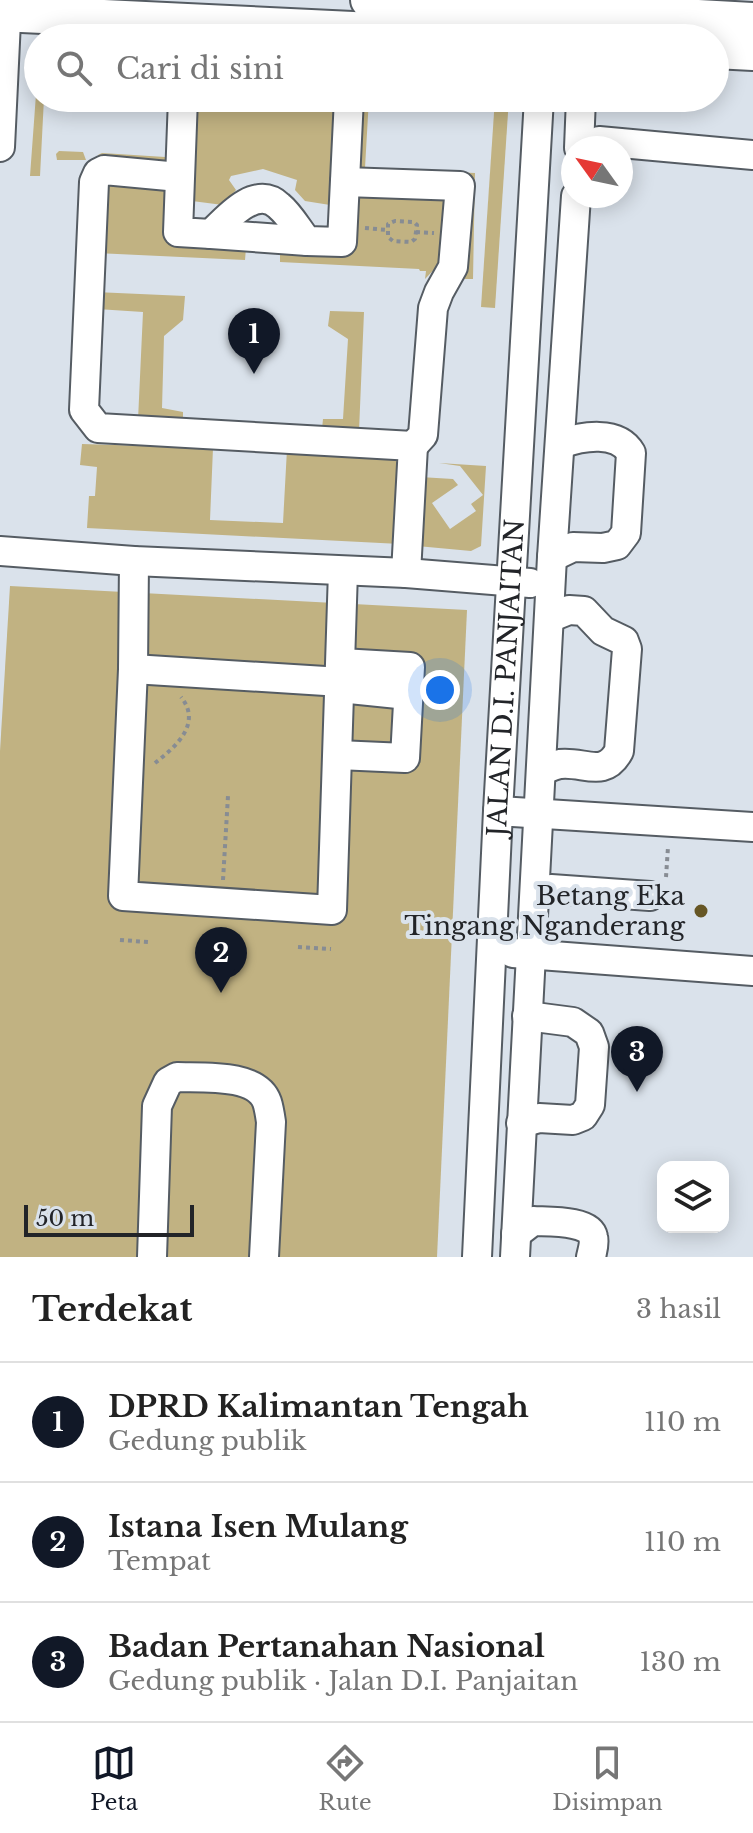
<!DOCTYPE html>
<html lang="id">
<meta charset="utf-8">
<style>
:root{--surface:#fff;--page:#f6f6f6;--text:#222;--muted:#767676;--line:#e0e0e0;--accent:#111827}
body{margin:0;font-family:"Libre Baskerville",serif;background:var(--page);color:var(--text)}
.controls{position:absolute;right:24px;bottom:24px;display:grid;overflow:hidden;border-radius:16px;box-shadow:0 4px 20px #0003}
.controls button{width:72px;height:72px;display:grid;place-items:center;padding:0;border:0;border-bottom:2px solid var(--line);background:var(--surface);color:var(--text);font:40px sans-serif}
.compass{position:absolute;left:561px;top:136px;width:72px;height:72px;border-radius:50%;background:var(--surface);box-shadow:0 4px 20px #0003;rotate:303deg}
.scale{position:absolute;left:24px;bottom:20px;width:170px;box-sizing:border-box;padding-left:8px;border:4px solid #222428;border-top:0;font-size:22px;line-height:28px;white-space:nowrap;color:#222428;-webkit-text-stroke:6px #dae2eb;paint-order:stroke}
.you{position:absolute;left:440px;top:690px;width:28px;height:28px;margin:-20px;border:6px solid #fff;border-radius:50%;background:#1a73e8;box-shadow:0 0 0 12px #1a73e833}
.badge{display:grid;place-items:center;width:52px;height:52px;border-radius:50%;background:var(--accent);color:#fff;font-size:26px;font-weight:700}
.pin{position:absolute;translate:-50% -66px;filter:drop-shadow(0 2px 4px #0008)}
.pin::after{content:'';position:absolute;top:42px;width:28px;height:24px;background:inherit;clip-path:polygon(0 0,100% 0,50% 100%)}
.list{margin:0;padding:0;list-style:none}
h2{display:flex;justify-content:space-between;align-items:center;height:104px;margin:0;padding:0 32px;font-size:34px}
h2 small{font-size:26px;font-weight:400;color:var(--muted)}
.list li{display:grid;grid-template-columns:52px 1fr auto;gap:24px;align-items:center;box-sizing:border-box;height:120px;padding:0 32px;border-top:2px solid var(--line)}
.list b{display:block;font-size:30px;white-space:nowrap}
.list p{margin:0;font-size:26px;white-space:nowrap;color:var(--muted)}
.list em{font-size:26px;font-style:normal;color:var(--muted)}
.icon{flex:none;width:44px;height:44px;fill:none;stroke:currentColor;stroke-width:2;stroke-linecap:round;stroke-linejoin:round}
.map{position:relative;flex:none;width:753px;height:1257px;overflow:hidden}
.search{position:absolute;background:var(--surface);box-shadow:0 4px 20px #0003;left:24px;right:24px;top:24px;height:88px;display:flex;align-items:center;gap:20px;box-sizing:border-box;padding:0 28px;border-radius:44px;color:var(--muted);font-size:30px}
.sheet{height:464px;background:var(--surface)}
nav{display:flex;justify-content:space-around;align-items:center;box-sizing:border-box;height:112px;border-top:2px solid var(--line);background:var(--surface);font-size:22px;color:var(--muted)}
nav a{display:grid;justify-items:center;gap:4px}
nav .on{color:var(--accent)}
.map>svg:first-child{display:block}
.green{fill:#c1b282}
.park{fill:url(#park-tufts)}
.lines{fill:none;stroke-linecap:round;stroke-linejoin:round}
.minor-casing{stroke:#555c63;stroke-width:32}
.major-casing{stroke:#555c63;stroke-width:40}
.path{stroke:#878c93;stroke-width:4;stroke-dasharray:4 4;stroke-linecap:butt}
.minor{stroke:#fff;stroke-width:28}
.major{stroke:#fff;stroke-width:36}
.poi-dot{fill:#665624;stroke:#dae2eb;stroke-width:3}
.labels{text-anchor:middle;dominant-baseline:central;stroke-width:8;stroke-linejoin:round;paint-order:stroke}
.street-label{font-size:26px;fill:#222428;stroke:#dae2eb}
.poi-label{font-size:26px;fill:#222428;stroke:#dae2eb;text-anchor:end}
</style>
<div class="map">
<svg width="753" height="1257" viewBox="0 0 753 1257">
<defs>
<pattern id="park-tufts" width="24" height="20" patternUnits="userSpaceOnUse" patternTransform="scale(2)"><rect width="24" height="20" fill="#c1b282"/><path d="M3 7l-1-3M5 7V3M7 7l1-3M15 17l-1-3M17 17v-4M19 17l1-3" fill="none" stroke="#9c916a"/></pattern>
</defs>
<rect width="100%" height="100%" fill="#dae2eb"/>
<g class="green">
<polygon points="38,67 38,98 44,98 40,176 30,176"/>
<path d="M198,98C217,98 256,90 263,112H271L273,106L288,98H337L330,205L305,201L295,190L297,180L263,169L231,176L229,180L236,190L223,205L192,201Z"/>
<polygon points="360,98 369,98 365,168 435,171 432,176 355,173"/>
<polygon points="495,98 509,98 495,308 481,307"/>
<polygon points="168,140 172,165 97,161 98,155 102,153 165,157"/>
<polygon points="59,151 83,152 86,160 57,160 56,154"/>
<polygon points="451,172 475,173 473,279 465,279 468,180"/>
<polygon points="101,183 174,185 174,244 246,248 245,260 96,253"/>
<polygon points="356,194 450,198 446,257 425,279 426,271 420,271 419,269 280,262 280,250 354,252"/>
<polygon points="95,292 185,296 183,320 164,336 162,408 183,412 183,423 138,420 143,312 97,309"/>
<polygon points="330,311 364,312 359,431 322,429 323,419 343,419 348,339 328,326"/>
<polygon points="82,444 213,448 210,520 283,523 287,449 407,454 400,544 87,528 89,496 95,496 97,467 80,465"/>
<polygon points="439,463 486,466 481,546 471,551 417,546 420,477 453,479 458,485 432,503 450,529 476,511 471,504 483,495 460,466"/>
<polygon points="10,586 467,610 437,1257 0,1257 0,751"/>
</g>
<polygon class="park" points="251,98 288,98 273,106 272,112 263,112 262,106"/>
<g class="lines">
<g class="minor-casing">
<g id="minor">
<polyline points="541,38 542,10"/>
<polyline points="584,38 585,12"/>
<path d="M183,98L178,232L211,234C227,218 256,184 279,206C290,215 298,230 307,241L342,242L349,98"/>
<polyline points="0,147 7,0"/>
<polyline points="579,148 581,98"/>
<polyline points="588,148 599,141 753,155"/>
<polyline points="179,177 104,170 98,173 94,182 84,410 98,428 413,446 406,573"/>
<polyline points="345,182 460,186 453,267 439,292 433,308 423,435 413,446"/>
<polyline points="211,234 307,241"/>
<polyline points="0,551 134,561 406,573 530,583"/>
<path d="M552,557L573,547L603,548L617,545L626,533L631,453C618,430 582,436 561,444"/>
<polyline points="134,561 133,669 123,896 332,910 343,571"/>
<polyline points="133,669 341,682"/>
<polyline points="340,688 408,695"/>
<polyline points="338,755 405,758 410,667 341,663"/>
<path d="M541,771C546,769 554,765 560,764C584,761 604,779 619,751L627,649L624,641L603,631L584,611L569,610L549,618"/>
<polyline points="498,811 753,827"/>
<polyline points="551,889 650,896"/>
<polyline points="513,953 753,971"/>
<polyline points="521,1123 539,1118 573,1120 583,1116 590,1105 594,1047 589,1033 573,1022 527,1016"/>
<path d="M516,1234L533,1221C548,1222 590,1220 593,1237C595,1243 592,1252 591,1257"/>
<path d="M152,1257L157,1106L168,1082L177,1077C202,1078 257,1073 267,1102C269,1108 270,1115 271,1122L264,1257"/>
<path id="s1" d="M477,1257L498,811L539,98"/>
<polyline points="515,1257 552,557 576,196"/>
</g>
</g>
<g class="major-casing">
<g id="major">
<polyline points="369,0 753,21"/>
<polyline points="0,13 519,38"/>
<polyline points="715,50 753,52"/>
</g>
</g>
<g class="path">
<polyline points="365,228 388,230 388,237 393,241 411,242 415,239 417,225 414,222 395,221 388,224 388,230"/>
<polyline points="416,232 434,233"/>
<path d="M155,763C177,746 202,723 181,697"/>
<polyline points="666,877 668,847"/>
<polyline points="223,880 228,796"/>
<polyline points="120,940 148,942"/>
<polyline points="670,942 670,928"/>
<polyline points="298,947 331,949"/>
</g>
<use href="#minor" class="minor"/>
<use href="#major" class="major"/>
</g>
<circle class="poi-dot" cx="701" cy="911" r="8"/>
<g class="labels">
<g class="street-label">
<text stroke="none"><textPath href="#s1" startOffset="580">JALAN D.I. PANJAITAN</textPath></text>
</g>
<g class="poi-label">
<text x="685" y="896">Betang Eka<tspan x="685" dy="30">Tingang Nganderang</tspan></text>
</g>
</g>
</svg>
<div class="controls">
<button><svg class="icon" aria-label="layers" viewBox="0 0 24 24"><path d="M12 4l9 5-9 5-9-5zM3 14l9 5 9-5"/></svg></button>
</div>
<svg class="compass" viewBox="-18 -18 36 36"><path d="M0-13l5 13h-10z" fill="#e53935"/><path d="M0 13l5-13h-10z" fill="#767676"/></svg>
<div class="scale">50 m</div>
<div class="you"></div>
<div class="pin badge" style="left:254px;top:374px">1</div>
<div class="pin badge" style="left:221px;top:993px">2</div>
<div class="pin badge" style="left:637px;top:1092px">3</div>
<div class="search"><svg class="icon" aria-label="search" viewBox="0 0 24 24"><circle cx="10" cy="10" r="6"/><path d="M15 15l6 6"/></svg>Cari di sini</div>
</div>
<section class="sheet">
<h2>Terdekat<small>3 hasil</small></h2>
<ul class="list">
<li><span class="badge">1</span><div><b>DPRD Kalimantan Tengah</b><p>Gedung publik</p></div><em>110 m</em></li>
<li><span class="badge">2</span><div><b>Istana Isen Mulang</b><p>Tempat</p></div><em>110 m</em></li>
<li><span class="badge">3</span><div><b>Badan Pertanahan Nasional</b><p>Gedung publik · Jalan D.I. Panjaitan</p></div><em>130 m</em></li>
</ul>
</section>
<nav>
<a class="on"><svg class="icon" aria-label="map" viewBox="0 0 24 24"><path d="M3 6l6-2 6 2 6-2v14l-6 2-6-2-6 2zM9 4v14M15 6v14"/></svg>Peta</a>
<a><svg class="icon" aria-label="directions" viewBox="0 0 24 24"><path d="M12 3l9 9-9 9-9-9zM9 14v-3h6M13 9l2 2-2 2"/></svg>Rute</a>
<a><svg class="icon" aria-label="saved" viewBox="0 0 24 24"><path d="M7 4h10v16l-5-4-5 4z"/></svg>Disimpan</a>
</nav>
